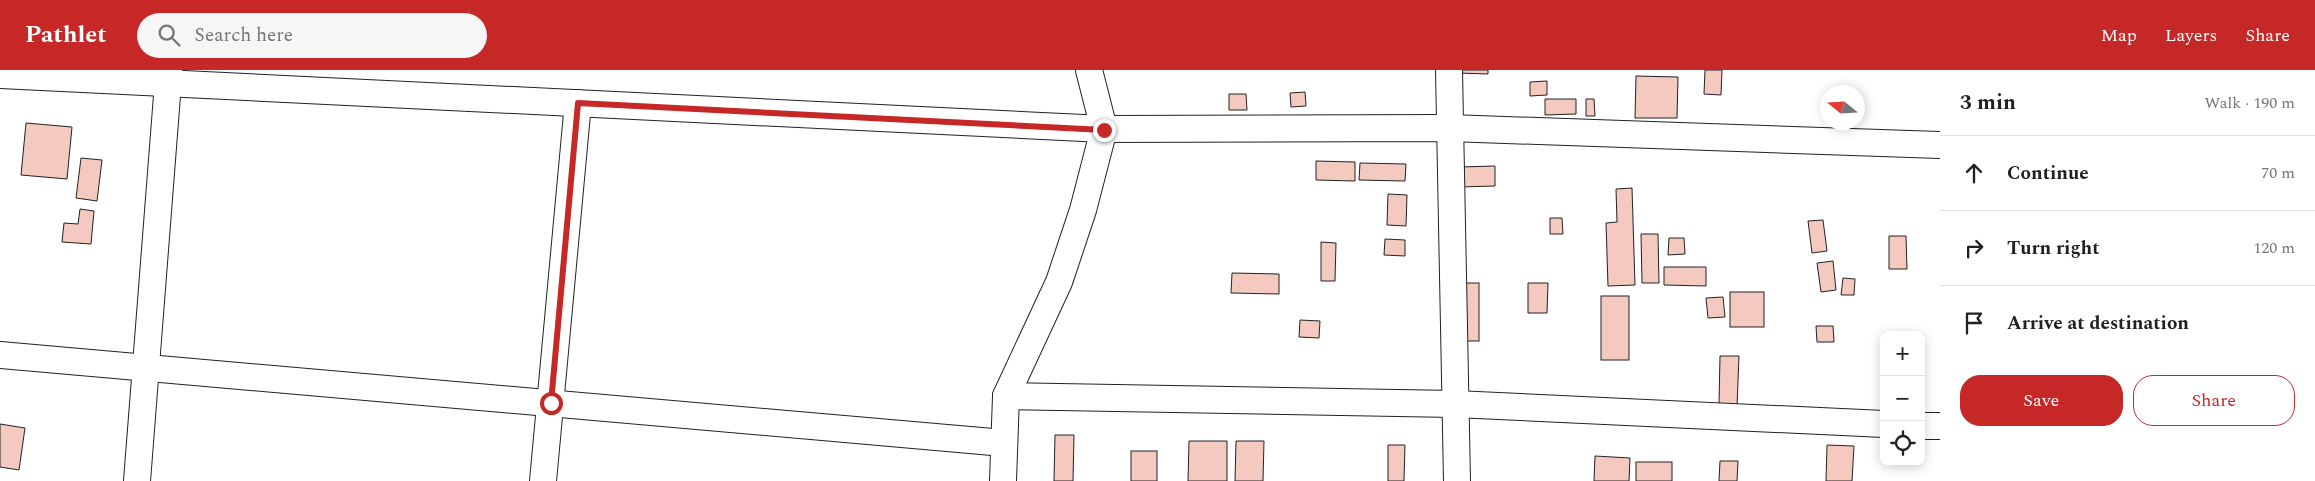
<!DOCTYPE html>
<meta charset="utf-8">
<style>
:root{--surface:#fff;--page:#f6f6f6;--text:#202124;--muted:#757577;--line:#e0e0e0;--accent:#c62828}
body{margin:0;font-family:Spectral,serif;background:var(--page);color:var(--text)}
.controls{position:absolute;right:15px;bottom:15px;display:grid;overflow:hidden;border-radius:10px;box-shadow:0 2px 12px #0003}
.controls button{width:45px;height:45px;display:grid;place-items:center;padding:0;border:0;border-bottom:1px solid var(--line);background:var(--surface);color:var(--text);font:25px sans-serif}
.compass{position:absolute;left:1820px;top:15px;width:45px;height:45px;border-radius:50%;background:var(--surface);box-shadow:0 2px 12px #0003;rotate:288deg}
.stop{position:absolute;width:15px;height:15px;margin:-11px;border:4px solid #c62828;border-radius:50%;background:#fff}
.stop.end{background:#c62828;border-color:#fff;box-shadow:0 1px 5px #0008}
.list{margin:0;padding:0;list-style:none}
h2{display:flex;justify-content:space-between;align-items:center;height:65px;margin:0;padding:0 20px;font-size:21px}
h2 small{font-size:16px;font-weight:400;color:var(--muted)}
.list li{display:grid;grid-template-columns:32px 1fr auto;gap:15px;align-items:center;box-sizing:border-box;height:75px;padding:0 20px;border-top:1px solid var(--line)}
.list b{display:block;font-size:19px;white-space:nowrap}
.list em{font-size:16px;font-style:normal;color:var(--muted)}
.actions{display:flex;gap:10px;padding:15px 20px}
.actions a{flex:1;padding:11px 0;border:1px solid var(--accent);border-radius:20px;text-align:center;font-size:18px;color:var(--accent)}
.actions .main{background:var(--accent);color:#fff}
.icon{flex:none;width:28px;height:28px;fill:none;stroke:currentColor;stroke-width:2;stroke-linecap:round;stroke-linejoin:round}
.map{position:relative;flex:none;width:1940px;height:411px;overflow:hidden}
header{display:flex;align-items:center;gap:30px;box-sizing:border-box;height:70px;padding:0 25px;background:var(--accent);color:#fff}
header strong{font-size:24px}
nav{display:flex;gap:28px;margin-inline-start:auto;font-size:18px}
.search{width:350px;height:45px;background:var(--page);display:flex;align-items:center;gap:12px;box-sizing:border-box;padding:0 18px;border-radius:28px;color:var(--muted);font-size:19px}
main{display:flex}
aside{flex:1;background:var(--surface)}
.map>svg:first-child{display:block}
.building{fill:#f3c9c0;stroke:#222}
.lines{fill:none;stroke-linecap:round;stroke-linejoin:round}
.street-casing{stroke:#222;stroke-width:28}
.street{stroke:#fff;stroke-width:26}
.route{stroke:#c62828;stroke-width:6}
</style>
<header>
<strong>Pathlet</strong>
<div class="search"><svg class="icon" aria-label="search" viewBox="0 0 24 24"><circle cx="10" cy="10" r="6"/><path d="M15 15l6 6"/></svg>Search here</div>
<nav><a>Map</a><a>Layers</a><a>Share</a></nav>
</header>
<main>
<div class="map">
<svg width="1940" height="411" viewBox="0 0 1940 411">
<rect width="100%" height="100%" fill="#fff"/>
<g class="building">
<polygon points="1457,0 1488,0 1488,4 1457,3"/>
<polygon points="1705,0 1722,0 1721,25 1704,24"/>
<polygon points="1636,6 1678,7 1677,48 1635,48"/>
<polygon points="1547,11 1547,25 1530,26 1530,12"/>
<polygon points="1305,22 1306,36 1291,37 1290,23"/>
<polygon points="1229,24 1246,24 1247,40 1229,40"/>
<polygon points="1545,29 1576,29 1576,44 1545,45"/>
<polygon points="1586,29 1594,29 1595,46 1586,46"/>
<polygon points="26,53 72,57 67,109 21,105"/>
<polygon points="81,88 102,90 97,131 76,128"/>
<polygon points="1316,91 1355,92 1355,111 1316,110"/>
<polygon points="1360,93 1406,94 1405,111 1359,110"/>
<polygon points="1495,96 1495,116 1459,117 1459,97"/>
<polygon points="1632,118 1635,215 1608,216 1606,153 1617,152 1616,119"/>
<polygon points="1388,124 1407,125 1406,156 1387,155"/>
<polygon points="80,139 94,141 91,174 62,172 64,153 78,154"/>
<polygon points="1550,148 1562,148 1563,164 1550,164"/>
<polygon points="1823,150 1827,181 1812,183 1808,151"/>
<polygon points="1641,164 1658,164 1659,213 1642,213"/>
<polygon points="1889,166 1906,166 1907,199 1889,199"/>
<polygon points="1669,168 1684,168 1685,184 1668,185"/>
<polygon points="1385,169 1405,170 1405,186 1384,185"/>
<polygon points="1321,172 1336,173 1335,211 1321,211"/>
<polygon points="1833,191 1836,220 1821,222 1817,193"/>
<polygon points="1664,197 1706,197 1706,216 1664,215"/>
<polygon points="1232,203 1279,204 1279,224 1231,223"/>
<polygon points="1843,208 1855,209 1854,225 1841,225"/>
<rect x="1458" y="213" width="21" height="58"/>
<polygon points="1528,213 1548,213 1547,243 1528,243"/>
<rect x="1730" y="222" width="34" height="35"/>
<rect x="1601" y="226" width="28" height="64"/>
<polygon points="1723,227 1725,247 1708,248 1706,228"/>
<polygon points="1300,250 1320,251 1319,268 1299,267"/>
<polygon points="1816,256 1833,256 1834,272 1817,272"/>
<polygon points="1720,286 1739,286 1737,336 1719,335"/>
<polygon points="0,354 25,358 19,400 0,397"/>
<polygon points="1055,365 1074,365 1073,411 1054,411"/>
<polygon points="1189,371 1227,371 1227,411 1188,411"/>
<polygon points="1236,371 1264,371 1263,411 1235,411"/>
<polygon points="1388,375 1405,375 1404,411 1388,411"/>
<polygon points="1827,375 1854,376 1852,411 1826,411"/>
<rect x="1131" y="381" width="26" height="30"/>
<polygon points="1595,386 1630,388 1629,411 1594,411"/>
<polygon points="1720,391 1738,391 1737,411 1719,411"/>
<rect x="1636" y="392" width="36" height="19"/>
</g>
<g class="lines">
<g class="street-casing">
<g id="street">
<polyline points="1449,0 1457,411"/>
<polyline points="0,5 1104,59 1449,58 1940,75"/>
<polyline points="0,285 1004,373"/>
<polyline points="1006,326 1455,334 1884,354"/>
<polyline points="1921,356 1940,356"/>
<polyline points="137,411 169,0"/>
<polyline points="543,411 578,33"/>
<polyline points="1003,411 1006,326 1059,212 1083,140 1104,59 1089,0"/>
</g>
</g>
<use href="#street" class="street"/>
</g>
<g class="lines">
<polyline class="route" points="551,333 578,33 1104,60"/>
</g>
</svg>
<div class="controls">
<button>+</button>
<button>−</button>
<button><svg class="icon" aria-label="locate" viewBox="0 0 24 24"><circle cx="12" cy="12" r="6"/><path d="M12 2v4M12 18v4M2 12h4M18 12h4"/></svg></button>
</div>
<svg class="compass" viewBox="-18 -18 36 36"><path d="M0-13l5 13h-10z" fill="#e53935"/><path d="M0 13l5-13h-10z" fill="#757577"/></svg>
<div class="stop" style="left:551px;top:333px"></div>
<div class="stop end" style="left:1104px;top:60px"></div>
</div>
<aside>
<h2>3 min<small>Walk · 190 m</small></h2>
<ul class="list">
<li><svg class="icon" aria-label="ahead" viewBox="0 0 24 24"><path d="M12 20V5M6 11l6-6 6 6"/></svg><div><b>Continue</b></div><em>70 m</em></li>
<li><svg class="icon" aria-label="right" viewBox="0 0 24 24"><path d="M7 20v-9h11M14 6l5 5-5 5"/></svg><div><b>Turn right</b></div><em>120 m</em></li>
<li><svg class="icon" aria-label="arrive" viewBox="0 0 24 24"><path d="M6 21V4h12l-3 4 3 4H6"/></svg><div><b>Arrive at destination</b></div></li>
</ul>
<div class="actions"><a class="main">Save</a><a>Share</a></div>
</aside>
</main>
